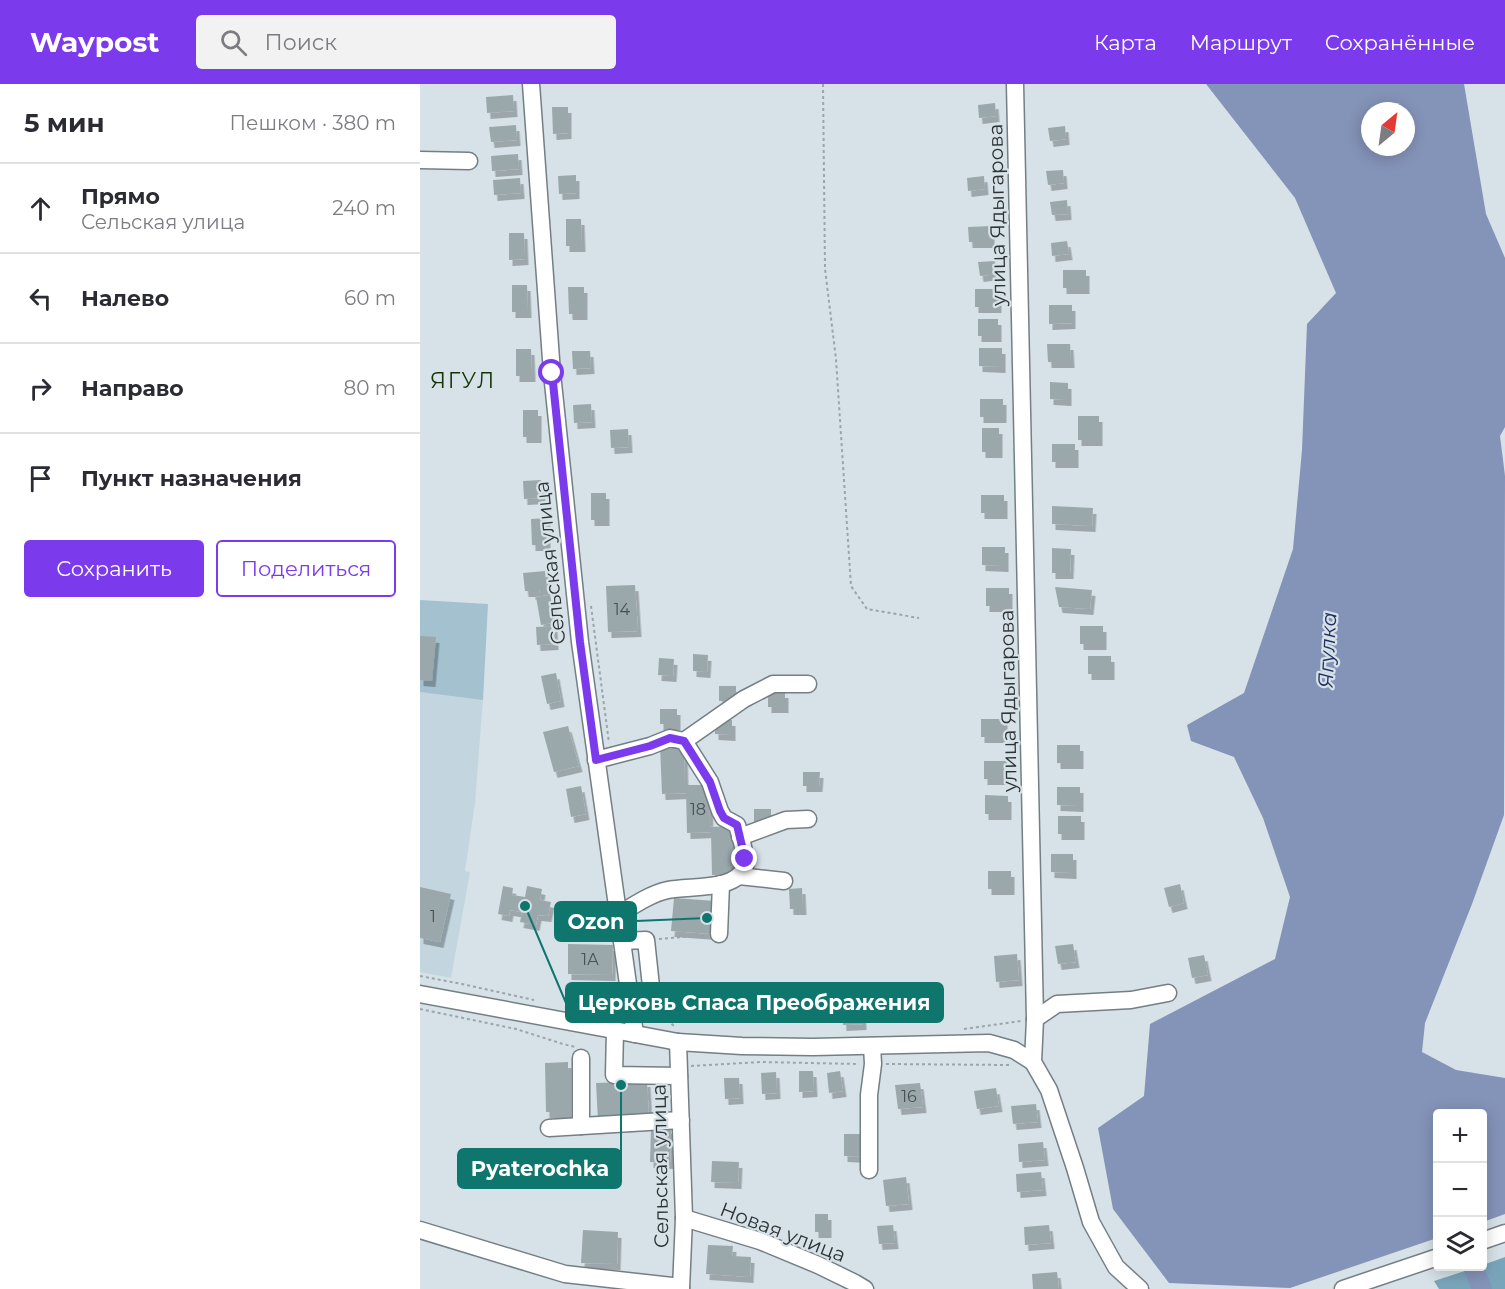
<!DOCTYPE html>
<html lang="ru">
<meta charset="utf-8">
<style>
:root{--surface:#fff;--page:#f2f2f3;--text:#2b2b33;--muted:#7c7c81;--line:#e1e1e2;--accent:#7c3aed}
body{margin:0;font-family:Montserrat,sans-serif;background:var(--page);color:var(--text)}
.controls{position:absolute;right:18px;bottom:18px;display:grid;overflow:hidden;border-radius:6px;box-shadow:0 3px 15px #0003}
.controls button{width:54px;height:54px;display:grid;place-items:center;padding:0;border:0;border-bottom:2px solid var(--line);background:var(--surface);color:var(--text);font:30px sans-serif}
.compass{position:absolute;left:941px;top:18px;width:54px;height:54px;border-radius:50%;background:var(--surface);box-shadow:0 3px 15px #0003;rotate:29deg}
.stop{position:absolute;width:18px;height:18px;margin:-14px;border:4px solid #7c3aed;border-radius:50%;background:#fff}
.stop.end{background:#7c3aed;border-color:#fff;box-shadow:0 2px 6px #0008}
.list{margin:0;padding:0;list-style:none}
h2{display:flex;justify-content:space-between;align-items:center;height:78px;margin:0;padding:0 24px;font-size:26px}
h2 small{font-size:20px;font-weight:400;color:var(--muted)}
.list li{display:grid;grid-template-columns:39px 1fr auto;gap:18px;align-items:center;box-sizing:border-box;height:90px;padding:0 24px;border-top:2px solid var(--line)}
.list b{display:block;font-size:22px;white-space:nowrap}
.list p{margin:0;font-size:20px;white-space:nowrap;color:var(--muted)}
.list em{font-size:20px;font-style:normal;color:var(--muted)}
.actions{display:flex;gap:12px;padding:18px 24px}
.actions a{flex:1;padding:14px 0;border:2px solid var(--accent);border-radius:6px;text-align:center;font-size:21px;color:var(--accent)}
.actions .main{background:var(--accent);color:#fff}
.icon{flex:none;width:33px;height:33px;fill:none;stroke:currentColor;stroke-width:2;stroke-linecap:round;stroke-linejoin:round}
.map{position:relative;flex:none;width:1085px;height:1205px;overflow:hidden}
header{display:flex;align-items:center;gap:36px;box-sizing:border-box;height:84px;padding:0 30px;background:var(--accent);color:#fff}
header strong{font-size:28px}
nav{display:flex;gap:33px;margin-inline-start:auto;font-size:21px}
.search{width:420px;height:54px;background:var(--page);display:flex;align-items:center;gap:15px;box-sizing:border-box;padding:0 21px;border-radius:6px;color:var(--muted);font-size:22px}
main{display:flex}
aside{flex:1;background:var(--surface)}
.map>svg:first-child{display:block}
.built{fill:#c3d6e0}
.green{fill:#a4c1d0}
.forest{fill:#79a5bb}
.water{fill:#8493b8;fill-rule:evenodd}
.lines{fill:none;stroke-linecap:round;stroke-linejoin:round}
.river{stroke:#8493b8;stroke-width:20}
.building{fill:#9ba8ab;filter:url(#shadow)}
.minor-casing{stroke:#747f84;stroke-width:19}
.path{stroke:#9ba5a9;stroke-width:2;stroke-dasharray:3 3;stroke-linecap:butt}
.minor{stroke:#fff;stroke-width:16}
.route{stroke:#7c3aed;stroke-width:8}
.labels{text-anchor:middle;dominant-baseline:central;stroke-width:4.5;stroke-linejoin:round;paint-order:stroke}
.number-label{font-size:16px;fill:#485052}
.street-label{font-size:20px;fill:#2d3234;stroke:#d6e2e8}
.water-label{font-size:21px;font-style:italic;fill:#203161;stroke:#d6e2e8}
.quarter-label{font-size:22px;letter-spacing:1.5px;fill:#133306;stroke:#d6e2e8}
.leader{fill:none;stroke:#0f766e;stroke-width:2}
.callout-dot{fill:#0f766e;stroke:#d6e2e8;stroke-width:2}
.callout{fill:#0f766e;stroke:#0f766e;stroke-width:2}
.callout-label{font-size:21px;text-anchor:middle;font-weight:bold;fill:#fff}
</style>
<header>
<strong>Waypost</strong>
<div class="search"><svg class="icon" aria-label="search" viewBox="0 0 24 24"><circle cx="10" cy="10" r="6"/><path d="M15 15l6 6"/></svg>Поиск</div>
<nav><a>Карта</a><a>Маршрут</a><a>Сохранённые</a></nav>
</header>
<main>
<aside>
<h2>5 мин<small>Пешком · 380 m</small></h2>
<ul class="list">
<li><svg class="icon" aria-label="ahead" viewBox="0 0 24 24"><path d="M12 20V5M6 11l6-6 6 6"/></svg><div><b>Прямо</b><p>Сельская улица</p></div><em>240 m</em></li>
<li><svg class="icon" aria-label="left" viewBox="0 0 24 24"><path d="M17 20v-9H6M10 6l-5 5 5 5"/></svg><div><b>Налево</b></div><em>60 m</em></li>
<li><svg class="icon" aria-label="right" viewBox="0 0 24 24"><path d="M7 20v-9h11M14 6l5 5-5 5"/></svg><div><b>Направо</b></div><em>80 m</em></li>
<li><svg class="icon" aria-label="arrive" viewBox="0 0 24 24"><path d="M6 21V4h12l-3 4 3 4H6"/></svg><div><b>Пункт назначения</b></div></li>
</ul>
<div class="actions"><a class="main">Сохранить</a><a>Поделиться</a></div>
</aside>
<div class="map">
<svg width="1085" height="1205" viewBox="0 0 1085 1205">
<defs>
<filter id="shadow"><feDropShadow dx="3.5" dy="6" stdDeviation="0" flood-color="#0004"/></filter>
</defs>
<rect width="100%" height="100%" fill="#d6e2e8"/>
<polygon class="built" points="0,608 63,615 55,719 45,787 50,788 31,894 0,888"/>
<polygon class="green" points="0,516 68,520 63,616 0,608"/>
<polygon class="forest" points="1085,1173 1085,1205 1019,1205 1014,1197 1057,1183 1062,1182 1063,1181"/>
<path class="water" d="M786,0H1044L1066,130L1085,174V343L1080,352L1085,392L1084,731L1052,820L1005,939L1002,968L1036,986L1085,994V1130L1063,1138L1062,1030H1018L1017,1154L870,1204L749,1199L693,1125L678,1044L724,1012L730,940L855,875L870,813L843,734L814,673L771,657L767,641L824,609L873,465L882,366L887,240L916,209L875,114ZM950,27H986V63H950Z"/>
<g class="lines">
<polyline class="river" points="1053,1182 1062,1205"/>
</g>
<g class="building">
<polygon points="93,11 94,27 67,29 66,13"/>
<polygon points="575,19 576,32 559,34 558,21"/>
<polygon points="132,23 148,23 148,49 133,50"/>
<polygon points="96,41 97,56 71,58 69,43"/>
<polygon points="645,42 646,55 630,57 628,44"/>
<polygon points="98,70 99,85 72,87 71,72"/>
<polygon points="643,86 644,99 628,101 626,87"/>
<polygon points="156,91 156,109 139,110 138,92"/>
<polygon points="564,92 565,105 548,107 547,94"/>
<polygon points="100,94 101,109 74,111 73,96"/>
<polygon points="647,116 648,130 632,131 630,118"/>
<polygon points="146,135 161,135 162,162 146,162"/>
<polygon points="571,142 571,158 549,158 548,143"/>
<polygon points="89,149 104,149 105,175 89,176"/>
<polygon points="647,157 649,170 632,172 631,159"/>
<polygon points="575,177 577,190 560,192 558,178"/>
<rect x="643" y="186" width="23" height="18"/>
<polygon points="92,201 107,201 108,228 92,228"/>
<polygon points="148,203 164,203 164,230 149,230"/>
<rect x="555" y="205" width="23" height="18"/>
<polygon points="629,221 652,221 652,239 629,240"/>
<rect x="558" y="235" width="20" height="17"/>
<polygon points="627,260 650,260 651,278 628,278"/>
<polygon points="559,264 582,264 582,283 559,282"/>
<polygon points="96,265 111,265 112,292 96,292"/>
<polygon points="152,267 170,267 171,284 153,285"/>
<polygon points="630,298 648,299 648,316 630,315"/>
<rect x="560" y="315" width="23" height="18"/>
<polygon points="171,320 172,338 154,339 153,321"/>
<rect x="103" y="326" width="15" height="27"/>
<rect x="658" y="332" width="21" height="24"/>
<rect x="562" y="344" width="17" height="24"/>
<polygon points="208,345 209,363 191,364 190,346"/>
<rect x="632" y="360" width="23" height="18"/>
<polygon points="121,396 122,414 104,415 103,397"/>
<rect x="171" y="409" width="15" height="27"/>
<rect x="561" y="411" width="23" height="18"/>
<polygon points="632,422 673,424 672,442 632,440"/>
<polygon points="127,434 127,461 112,461 111,435"/>
<polygon points="562,463 585,463 585,482 562,481"/>
<polygon points="632,464 651,465 650,489 632,489"/>
<polygon points="125,487 127,506 119,506 120,510 112,510 112,507 105,507 103,489"/>
<polygon points="215,501 218,547 188,548 186,502"/>
<polygon points="635,503 672,506 670,525 639,523"/>
<rect x="566" y="504" width="23" height="18"/>
<polygon points="130,511 136,538 121,541 116,513"/>
<polygon points="134,542 135,560 117,561 116,543"/>
<rect x="660" y="542" width="23" height="18"/>
<polygon points="0,552 16,553 12,597 0,596"/>
<polygon points="273,570 288,571 287,588 273,587"/>
<rect x="668" y="572" width="23" height="18"/>
<polygon points="239,574 254,575 253,592 238,591"/>
<polygon points="136,589 141,617 127,620 121,592"/>
<rect x="299" y="602" width="17" height="15"/>
<rect x="348" y="608" width="17" height="15"/>
<rect x="240" y="625" width="17" height="15"/>
<rect x="561" y="635" width="23" height="18"/>
<polygon points="295,636 312,636 312,651 295,650"/>
<polygon points="148,642 159,682 134,688 123,648"/>
<polygon points="264,661 265,701 289,701 290,743 314,742 316,790 292,791 291,748 267,749 266,709 242,710 240,662"/>
<rect x="637" y="661" width="23" height="18"/>
<rect x="564" y="677" width="23" height="18"/>
<polygon points="383,688 400,688 399,702 383,702"/>
<polygon points="161,702 166,730 151,733 146,705"/>
<polygon points="637,703 660,703 660,722 637,721"/>
<polygon points="565,711 588,712 588,730 565,730"/>
<rect x="334" y="725" width="17" height="14"/>
<rect x="638" y="732" width="23" height="18"/>
<polygon points="631,770 653,770 653,789 631,788"/>
<rect x="568" y="787" width="23" height="18"/>
<polygon points="760,800 764,819 749,823 744,804"/>
<polygon points="83,802 93,804 92,811 105,813 107,802 122,805 120,816 131,818 128,832 118,831 116,841 100,838 102,828 90,826 89,832 78,830"/>
<polygon points="0,803 31,810 20,858 0,854"/>
<polygon points="382,804 383,825 370,825 369,805"/>
<polygon points="254,814 296,817 293,850 251,847"/>
<polygon points="148,860 193,861 192,891 148,890"/>
<polygon points="653,860 656,878 638,880 635,862"/>
<polygon points="597,870 599,896 576,898 574,872"/>
<polygon points="784,871 788,891 772,894 768,874"/>
<polygon points="442,919 443,940 423,941 422,920"/>
<polygon points="148,978 148,1028 126,1028 125,979"/>
<polygon points="379,987 393,987 394,1007 379,1008"/>
<polygon points="420,987 423,1007 409,1009 407,989"/>
<polygon points="356,988 357,1009 342,1010 341,989"/>
<polygon points="304,994 319,994 320,1014 305,1015"/>
<polygon points="227,997 229,1035 178,1037 176,999"/>
<polygon points="500,999 503,1023 478,1025 475,1001"/>
<polygon points="576,1004 579,1022 557,1025 554,1007"/>
<polygon points="616,1020 618,1038 593,1040 591,1022"/>
<polygon points="231,1044 251,1044 250,1079 230,1078"/>
<polygon points="424,1050 444,1050 444,1073 424,1072"/>
<polygon points="623,1058 625,1076 599,1078 598,1060"/>
<polygon points="292,1077 319,1078 318,1099 291,1098"/>
<polygon points="621,1088 623,1106 597,1108 596,1090"/>
<polygon points="486,1093 489,1120 466,1122 463,1096"/>
<rect x="395" y="1130" width="13" height="18"/>
<polygon points="473,1141 475,1159 459,1160 457,1142"/>
<polygon points="629,1141 631,1159 605,1161 604,1143"/>
<polygon points="163,1146 198,1148 197,1180 161,1179"/>
<polygon points="288,1161 313,1162 312,1172 331,1173 330,1193 286,1190"/>
<polygon points="637,1188 639,1205 613,1205 612,1190"/>
</g>
<g class="lines">
<g class="minor-casing">
<g id="minor">
<polyline points="111,0 132,289 160,558 215,950"/>
<polyline points="595,0 615,935 613,978 629,1006 655,1084 671,1138 696,1183 720,1205"/>
<polyline points="0,76 49,77"/>
<polyline points="264,657 324,615 353,600 388,600"/>
<path d="M176,676L230,662L250,654L264,657L290,698L300,727L304,734L317,741C320,751 327,772 325,782C317,808 269,801 248,806C230,810 214,821 198,831"/>
<polyline points="320,753 366,736 388,735"/>
<polyline points="319,792 364,797"/>
<polyline points="299,850 301,800"/>
<polyline points="202,857 226,856 233,921 211,924"/>
<polyline points="0,910 258,958 322,962 393,963 569,959 594,966 613,978"/>
<polyline points="615,935 637,920 711,916 748,909"/>
<polyline points="195,947 194,991 259,992"/>
<polyline points="258,958 264,1134 261,1205"/>
<polyline points="161,974 161,1042"/>
<polyline points="129,1044 261,1036"/>
<polyline points="449,1086 449,1011 453,980 452,962"/>
<polyline points="264,1134 340,1157 398,1181 435,1199 445,1205"/>
<polyline points="0,1146 145,1190 261,1203"/>
<polyline points="1062,1157 1085,1149"/>
<polyline points="923,1205 1018,1173"/>
</g>
</g>
<g class="path">
<polyline points="403,0 405,185 416,275 431,502 447,525 499,534"/>
<polyline points="171,522 189,659"/>
<polyline points="239,855 287,851"/>
<polyline points="0,892 42,900 114,916"/>
<polyline points="0,925 96,945 143,960 155,963"/>
<polyline points="187,930 200,931"/>
<polyline points="235,935 247,936 254,942"/>
<polyline points="544,945 601,937"/>
<polyline points="466,980 589,981 589,978"/>
<polyline points="271,982 341,978 439,980"/>
</g>
<use href="#minor" class="minor"/>
</g>
<g class="lines">
<polyline class="route" points="132,289 160,558 176,676 230,662 250,654 264,657 290,698 300,727 304,734 317,741 325,775"/>
</g>
<g class="labels">
<g class="number-label">
<text x="202" y="525">14</text>
<text x="278" y="725">18</text>
<text x="13" y="832">1</text>
<text x="170" y="875">1А</text>
<text x="489" y="1012">16</text>
</g>
<g class="street-label">
<text transform="translate(577 131) rotate(-91)">улица Ядыгарова</text>
<text transform="translate(130 479) rotate(-96)">Сельская улица</text>
<text transform="translate(588 617) rotate(-91)">улица Ядыгарова</text>
<text transform="translate(240 1082) rotate(-91)">Сельская улица</text>
<text transform="translate(363 1148) rotate(21)">Новая улица</text>
</g>
<g class="water-label">
<text transform="translate(907 566) rotate(-87)">Ягулка</text>
</g>
<g class="quarter-label">
<text x="43" y="296">ЯГУЛ</text>
</g>
</g>
<path class="leader" d="M287 834L216 837M105 822L146 919M201 1001L201 1084"/>
<g class="callout-dot">
<circle cx="287" cy="834" r="6"/>
<circle cx="105" cy="822" r="6"/>
<circle cx="201" cy="1001" r="6"/>
</g>
<g class="callout">
<rect x="135" y="818" width="81" height="39" rx="6"/>
<rect x="146" y="899" width="377" height="39" rx="6"/>
<rect x="38" y="1065" width="163" height="39" rx="6"/>
</g>
<g class="callout-label">
<text x="176" y="845">Ozon</text>
<text x="334" y="926">Церковь Спаса Преображения</text>
<text x="120" y="1092">Pyaterochka</text>
</g>
</svg>
<div class="controls">
<button>+</button>
<button>−</button>
<button><svg class="icon" aria-label="layers" viewBox="0 0 24 24"><path d="M12 4l9 5-9 5-9-5zM3 14l9 5 9-5"/></svg></button>
</div>
<svg class="compass" viewBox="-18 -18 36 36"><path d="M0-13l5 13h-10z" fill="#e53935"/><path d="M0 13l5-13h-10z" fill="#7c7c81"/></svg>
<div class="stop" style="left:132px;top:289px"></div>
<div class="stop end" style="left:325px;top:775px"></div>
</div>
</main>
